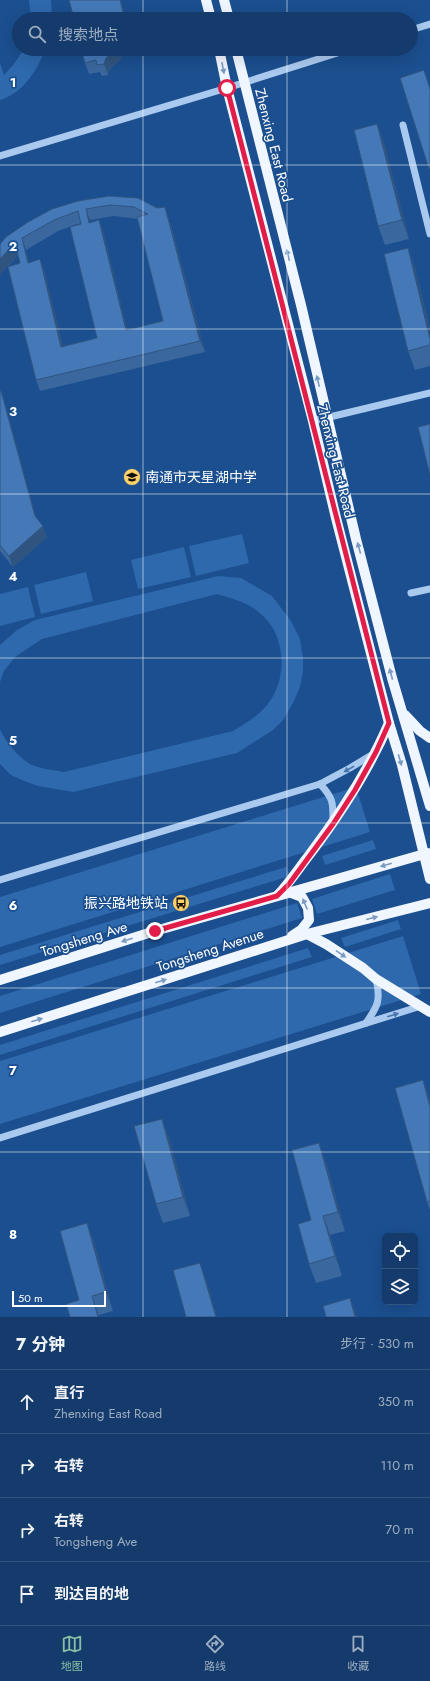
<!DOCTYPE html>
<html lang="zh">
<meta charset="utf-8">
<style>
:root{--surface:#143b6b;--page:#1d4271;--text:#f1f3f6;--muted:#9dadc1;--line:#33557e;--accent:#8abfa5}
body{margin:0;font-family:Jost,"Noto Sans SC",sans-serif;background:var(--page);color:var(--text)}
.controls{position:absolute;right:12px;bottom:12px;display:grid;overflow:hidden;border-radius:6px;box-shadow:0 4px 16px #0002}
.controls button{width:36px;height:36px;display:grid;place-items:center;padding:0;border:0;border-bottom:1px solid var(--line);background:var(--surface);color:var(--text);font:20px sans-serif}
.scale{position:absolute;left:12px;bottom:10px;width:94px;box-sizing:border-box;padding-left:4px;border:2px solid #fff;border-top:0;font-size:11px;line-height:14px;white-space:nowrap;color:#fff;-webkit-text-stroke:3px #1b4f8f;paint-order:stroke}
.stop{position:absolute;width:12px;height:12px;margin:-9px;border:3px solid #e11d48;border-radius:50%;background:#fff}
.stop.end{background:#e11d48;border-color:#fff;box-shadow:0 1px 4px #0008}
.list{margin:0;padding:0;list-style:none}
h2{display:flex;justify-content:space-between;align-items:center;height:52px;margin:0;padding:0 16px;font-size:17px}
h2 small{font-size:13px;font-weight:400;color:var(--muted)}
.list li{display:grid;grid-template-columns:26px 1fr auto;gap:12px;align-items:center;box-sizing:border-box;height:64px;padding:0 16px;border-top:1px solid var(--line)}
.list b{display:block;font-size:15px;white-space:nowrap}
.list p{margin:0;font-size:13px;white-space:nowrap;color:var(--muted)}
.list em{font-size:13px;font-style:normal;color:var(--muted)}
.icon{flex:none;width:22px;height:22px;fill:none;stroke:currentColor;stroke-width:2;stroke-linecap:round;stroke-linejoin:round}
.map{position:relative;flex:none;width:430px;height:1317px;overflow:hidden}
.search{position:absolute;background:var(--surface);box-shadow:0 4px 16px #0002;left:12px;right:12px;top:12px;height:44px;display:flex;align-items:center;gap:10px;box-sizing:border-box;padding:0 14px;border-radius:22px;color:var(--muted);font-size:15px}
.sheet{height:308px;background:var(--surface)}
nav{display:flex;justify-content:space-around;align-items:center;box-sizing:border-box;height:56px;border-top:1px solid var(--line);background:var(--surface);font-size:11px;color:var(--muted)}
nav a{display:grid;justify-items:center;gap:2px}
nav .on{color:var(--accent)}
.map>svg:first-child{display:block}
.green{fill:#2e69ad}
.lines{fill:none;stroke-linecap:round;stroke-linejoin:round}
.minor{stroke:#a9c9ee;stroke-width:7}
.major{stroke:#f0f6ff;stroke-width:10}
.wall{fill:#3a679d;fill-rule:evenodd}
.shaded-wall{fill:#305480}
.building{fill:#4478b7;stroke:#305480;fill-rule:evenodd}
.oneway{fill:#7b9ac1}
.oneway2{fill:#4674ac}
.route{stroke:#e11d48;stroke-width:5}
.grid{fill:none;stroke:#fff;stroke-width:1;stroke-opacity:0.55}
.labels{text-anchor:middle;dominant-baseline:central;stroke-width:3.5;stroke-linejoin:round;paint-order:stroke}
.street-label{font-size:14px;fill:#fff;stroke:#1b4f8f}
.poi-label{font-size:14px;fill:#fff;stroke:#1b4f8f;text-anchor:start}
.grid-label{font-size:13px;text-anchor:middle;font-weight:bold;fill:#fff;stroke:#1b4f8f;stroke-width:3.5;stroke-linejoin:round;paint-order:stroke}
</style>
<div class="map">
<svg width="430" height="1317" viewBox="0 0 430 1317">
<rect width="100%" height="100%" fill="#1b4f8f"/>
<g class="green">
<polygon points="29,0 51,0 52,19 31,19"/>
<path d="M24,49H45C38,70 22,94 0,100V63L4,75L14,64Z"/>
<polygon points="242,534 249,563 196,576 189,546"/>
<polygon points="184,547 191,577 138,589 131,560"/>
<polygon points="86,572 93,601 41,614 34,585"/>
<path d="M218,576L241,578L272,596L291,621L300,639L303,657V672L300,687L294,701L284,719L273,730L237,753L73,792L38,786L24,781L11,775L0,764V729C5,741 18,757 30,764C40,769 53,770 64,772L233,731C245,724 258,716 267,705C287,681 287,638 263,616C250,603 234,599 217,594L42,639L15,657L4,671L0,682V645L17,630L35,620Z"/>
<polygon points="28,587 35,617 0,626 0,594"/>
<polygon points="356,787 370,832 0,947 0,897"/>
<polygon points="373,840 376,849 325,865 322,856"/>
<polygon points="286,867 290,876 0,965 0,955"/>
<polygon points="390,874 395,890 317,914 312,899"/>
<polygon points="297,903 302,918 0,1013 0,996"/>
<polygon points="398,920 401,929 345,947 341,938"/>
<polygon points="403,936 421,994 0,1124 0,1061"/>
<polygon points="308,948 312,957 0,1055 0,1045"/>
</g>
<g class="lines">
<g class="minor">
<polyline points="411,30 430,24"/>
<polyline points="403,125 430,234"/>
<polyline points="0,156 227,88 350,49"/>
<polyline points="313,421 430,393"/>
<polyline points="411,593 430,589"/>
<path d="M320,784C334,799 333,803 333,823"/>
<polyline points="0,880 320,784 350,768 375,753"/>
<path d="M366,1023C378,1006 381,1000 376,979"/>
<polyline points="0,1138 421,1006"/>
</g>
<g class="major">
<polyline points="206,0 211,19"/>
<polyline points="224,0 229,19"/>
<polyline points="219,49 227,88 313,421 336,518 389,723 402,765 430,879"/>
<polyline points="236,49 301,305 356,539 392,678 430,806"/>
<polyline points="405,715 420,731 430,738"/>
<polyline points="289,892 302,897 308,908 309,920 301,930 292,936"/>
<path d="M278,895C290,882 299,868 310,854C341,813 369,770 389,723"/>
<polyline points="307,934 326,944 363,968 376,979 430,1012"/>
<polyline points="0,980 155,931 428,853"/>
<polyline points="0,1032 307,934 430,903"/>
</g>
</g>
<g class="wall">
<polygon points="81,49 127,49 120,60 110,69 108,75 102,76 100,72 89,74 85,63"/>
<polygon points="377,124 384,143 409,239 385,245 378,226"/>
<path d="M109,196L169,218L205,352L40,391L36,380L8,267L6,237ZM114,216L138,219L163,321L127,330L103,231L99,220L90,222V220ZM81,223L97,338L63,346L44,270L29,262L26,250L58,231ZM18,255L20,263L8,267Z"/>
<polygon points="408,248 415,268 430,329 430,366 415,370 408,351"/>
<polygon points="0,391 1,391 5,403 36,518 47,537 13,567 0,551"/>
<polygon points="423,1080 430,1101 430,1210 427,1202"/>
<polygon points="169,1138 190,1216 163,1223 156,1204"/>
<polygon points="326,1162 345,1231 330,1235 342,1276 316,1283 309,1264 311,1220"/>
<polygon points="87,1223 94,1242 113,1311 99,1315 99,1317 70,1317 79,1300"/>
</g>
<g class="shaded-wall">
<polygon points="120,0 121,0 126,19 125,19"/>
<polygon points="116,49 127,49 120,60 110,69 108,75 104,64 106,58"/>
<polygon points="377,124 384,143 409,239 402,220"/>
<polygon points="165,207 169,218 205,352 200,341"/>
<polygon points="86,209 90,220 93,234 89,223"/>
<polygon points="99,220 103,231 130,341 126,330"/>
<polygon points="22,238 26,250 32,274 28,263"/>
<polygon points="15,243 19,254 0,275 0,259"/>
<polygon points="408,248 415,268 430,329 430,339"/>
<polygon points="40,259 44,270 66,358 61,347"/>
<polygon points="1,391 5,403 39,528 35,516"/>
<polygon points="43,526 47,537 13,567 9,556"/>
<polygon points="423,1080 430,1101 430,1107"/>
<polygon points="162,1119 169,1138 190,1216 183,1197"/>
<polygon points="319,1143 326,1162 345,1231 338,1212"/>
<polygon points="323,1216 330,1235 342,1276 335,1256"/>
<polygon points="87,1223 94,1242 113,1311 106,1292"/>
<polygon points="200,1263 207,1282 217,1317 216,1317"/>
<polygon points="92,1296 99,1317 98,1317"/>
<polygon points="350,1298 357,1317 355,1317"/>
</g>
<g class="building">
<polygon points="69,0 120,0 125,19 74,19"/>
<polygon points="81,49 116,49 106,58 104,64 97,65 96,60 85,63"/>
<polygon points="424,70 430,89 430,169 429,169 400,78"/>
<polygon points="377,124 402,220 378,226 354,130"/>
<path d="M109,196L138,198L157,208L165,207L200,341L36,380L8,267L20,263L15,243L0,259V244L6,237L28,222L52,209L78,201ZM110,205L134,207L148,214L137,217L163,321L126,330L99,220L89,223L86,209ZM78,211L81,224L70,227L97,338L61,347L40,259L28,263L22,238L54,220Z"/>
<polygon points="408,248 430,339 430,345 408,351 384,254"/>
<polygon points="0,391 1,391 35,516 43,526 9,556 0,545"/>
<polygon points="430,424 430,475 418,427"/>
<polygon points="423,1080 430,1107 430,1201 427,1202 395,1088"/>
<polygon points="162,1119 183,1197 156,1204 134,1126"/>
<polygon points="319,1143 338,1212 323,1216 335,1256 309,1264 298,1224 311,1220 292,1150"/>
<polygon points="87,1223 106,1292 92,1296 98,1317 70,1317 66,1304 79,1300 60,1231"/>
<polygon points="200,1263 216,1317 186,1317 173,1270"/>
<polygon points="350,1298 355,1317 326,1317 323,1306"/>
</g>
<defs><path id="oneway-solid" d="M-6-.8H1V-3.2L6.5 0L1 3.2V.8H-6Z"/></defs>
<g class="oneway">
<use href="#oneway-solid" transform="translate(223 68) rotate(79)"/>
<use href="#oneway-solid" transform="translate(288 255) rotate(-104)"/>
<use href="#oneway-solid" transform="translate(318 381) rotate(-103)"/>
<use href="#oneway-solid" transform="translate(359 548) rotate(-105)"/>
<use href="#oneway-solid" transform="translate(391 674) rotate(-105)"/>
<use href="#oneway-solid" transform="translate(400 760) rotate(74)"/>
<use href="#oneway-solid" transform="translate(386 865) rotate(164)"/>
<use href="#oneway-solid" transform="translate(305 904) rotate(-113)"/>
<use href="#oneway-solid" transform="translate(372 918) rotate(-14)"/>
<use href="#oneway-solid" transform="translate(127 940) rotate(163)"/>
<use href="#oneway-solid" transform="translate(341 954) rotate(34)"/>
<use href="#oneway-solid" transform="translate(161 981) rotate(-18)"/>
<use href="#oneway-solid" transform="translate(37 1020) rotate(-18)"/>
</g>
<g class="oneway2">
<use href="#oneway-solid" transform="translate(349 769) rotate(151)"/>
<use href="#oneway-solid" transform="translate(393 1015) rotate(-17)"/>
</g>
<g class="lines">
<polyline class="route" points="155,931 277,896 289,884 333,824 355,790 376,752 389,723 227,88"/>
</g>
<path class="grid" d="M143,0V19M287,0V19M143,49V1317M287,49V1317M0,165H430M0,329H430M0,494H430M0,658H430M0,823H430M0,988H430M0,1152H430"/>
<defs>
<g id="school-disc" transform="scale(0.9)"><circle r="9.5" fill="#ffd166" stroke="#1b4f8f"/><path d="M0-5L7-2L0 1L-7-2ZM-4 1L0 2.5L4 1V4Q0 6-4 4Z" fill="#111"/></g>
<g id="bus-disc" transform="scale(0.9)"><circle r="9.5" fill="#ffd166" stroke="#1b4f8f"/><path d="M-5-6H5V4H4V6H2V4H-2V6H-4V4H-5ZM-3.5-4V0h7V-4ZM-3.5 1.2v1.5H-2V1.2ZM2 1.2v1.5H3.5V1.2Z" fill="#111"/></g>
</defs>
<g fill-rule="evenodd">
<use href="#school-disc" x="132" y="477"/>
<use href="#bus-disc" x="181" y="903"/>
</g>
<g class="labels">
<g class="street-label">
<text transform="translate(274 145) rotate(76)">Zhenxing East Road</text>
<text transform="translate(336 461) rotate(76)">Zhenxing East Road</text>
<text transform="translate(84 939) rotate(-17)">Tongsheng Ave</text>
<text transform="translate(210 950) rotate(-18)">Tongsheng Avenue</text>
</g>
<g class="poi-label">
<text x="145" y="477">南通市天星湖中学</text>
<text x="168" y="903" text-anchor="end">振兴路地铁站</text>
</g>
</g>
<g class="grid-label">
<text x="13" y="87">1</text>
<text x="13" y="251">2</text>
<text x="13" y="416">3</text>
<text x="13" y="581">4</text>
<text x="13" y="745">5</text>
<text x="13" y="910">6</text>
<text x="13" y="1075">7</text>
<text x="13" y="1239">8</text>
</g>
</svg>
<div class="controls">
<button><svg class="icon" aria-label="locate" viewBox="0 0 24 24"><circle cx="12" cy="12" r="6"/><path d="M12 2v4M12 18v4M2 12h4M18 12h4"/></svg></button>
<button><svg class="icon" aria-label="layers" viewBox="0 0 24 24"><path d="M12 4l9 5-9 5-9-5zM3 14l9 5 9-5"/></svg></button>
</div>
<div class="scale">50 m</div>
<div class="stop" style="left:227px;top:88px"></div>
<div class="stop end" style="left:155px;top:931px"></div>
<div class="search"><svg class="icon" aria-label="search" viewBox="0 0 24 24"><circle cx="10" cy="10" r="6"/><path d="M15 15l6 6"/></svg>搜索地点</div>
</div>
<section class="sheet">
<h2>7 分钟<small>步行 · 530 m</small></h2>
<ul class="list">
<li><svg class="icon" aria-label="ahead" viewBox="0 0 24 24"><path d="M12 20V5M6 11l6-6 6 6"/></svg><div><b>直行</b><p>Zhenxing East Road</p></div><em>350 m</em></li>
<li><svg class="icon" aria-label="right" viewBox="0 0 24 24"><path d="M7 20v-9h11M14 6l5 5-5 5"/></svg><div><b>右转</b></div><em>110 m</em></li>
<li><svg class="icon" aria-label="right" viewBox="0 0 24 24"><path d="M7 20v-9h11M14 6l5 5-5 5"/></svg><div><b>右转</b><p>Tongsheng Ave</p></div><em>70 m</em></li>
<li><svg class="icon" aria-label="arrive" viewBox="0 0 24 24"><path d="M6 21V4h12l-3 4 3 4H6"/></svg><div><b>到达目的地</b></div></li>
</ul>
</section>
<nav>
<a class="on"><svg class="icon" aria-label="map" viewBox="0 0 24 24"><path d="M3 6l6-2 6 2 6-2v14l-6 2-6-2-6 2zM9 4v14M15 6v14"/></svg>地图</a>
<a><svg class="icon" aria-label="directions" viewBox="0 0 24 24"><path d="M12 3l9 9-9 9-9-9zM9 14v-3h6M13 9l2 2-2 2"/></svg>路线</a>
<a><svg class="icon" aria-label="saved" viewBox="0 0 24 24"><path d="M7 4h10v16l-5-4-5 4z"/></svg>收藏</a>
</nav>
